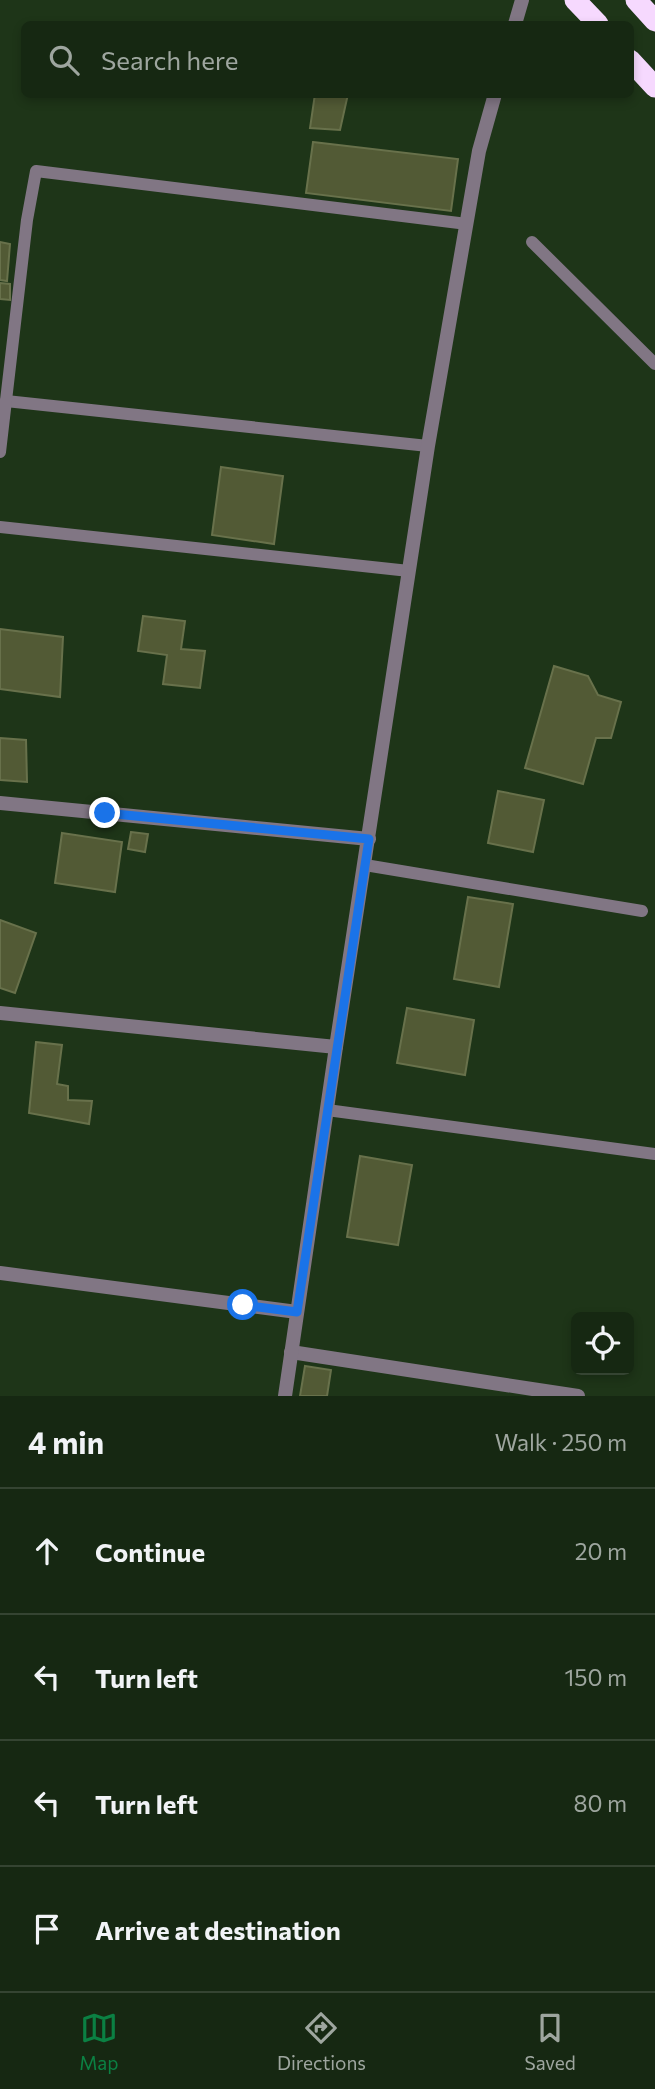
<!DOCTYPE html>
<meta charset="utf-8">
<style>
:root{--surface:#162812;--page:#233420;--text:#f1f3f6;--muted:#9ea69f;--line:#354432;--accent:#0b8043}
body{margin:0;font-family:Commissioner,sans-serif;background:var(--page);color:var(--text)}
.controls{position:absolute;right:21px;bottom:21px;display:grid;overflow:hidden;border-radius:10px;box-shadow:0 4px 10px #0003}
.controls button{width:63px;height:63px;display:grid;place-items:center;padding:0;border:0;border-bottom:2px solid var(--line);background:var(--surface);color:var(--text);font:35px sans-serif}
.stop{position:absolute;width:21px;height:21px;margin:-16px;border:5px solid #1a73e8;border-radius:50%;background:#fff}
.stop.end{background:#1a73e8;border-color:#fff;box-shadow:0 2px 7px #0008}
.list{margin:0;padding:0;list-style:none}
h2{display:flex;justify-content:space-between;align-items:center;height:91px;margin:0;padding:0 28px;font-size:30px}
h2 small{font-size:23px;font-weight:400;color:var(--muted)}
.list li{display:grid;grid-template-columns:46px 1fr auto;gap:21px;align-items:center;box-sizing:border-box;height:126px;padding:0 28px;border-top:2px solid var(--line)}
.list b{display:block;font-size:26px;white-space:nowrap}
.list em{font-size:23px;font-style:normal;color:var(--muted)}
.icon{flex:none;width:38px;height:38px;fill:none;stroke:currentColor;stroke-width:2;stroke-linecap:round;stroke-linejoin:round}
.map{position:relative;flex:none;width:655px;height:1396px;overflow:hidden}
.search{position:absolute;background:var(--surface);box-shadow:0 4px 10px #0003;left:21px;right:21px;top:21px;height:77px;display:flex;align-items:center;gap:18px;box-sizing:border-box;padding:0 24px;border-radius:10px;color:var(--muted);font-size:26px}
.sheet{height:595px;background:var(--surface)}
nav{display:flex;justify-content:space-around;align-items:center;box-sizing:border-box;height:98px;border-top:2px solid var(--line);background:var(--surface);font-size:19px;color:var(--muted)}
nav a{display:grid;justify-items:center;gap:4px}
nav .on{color:var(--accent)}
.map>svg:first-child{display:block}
.building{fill:#525a35;stroke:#68714b;stroke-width:2}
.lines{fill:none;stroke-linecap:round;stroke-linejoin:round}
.service{stroke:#817684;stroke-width:12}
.minor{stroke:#817684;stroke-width:14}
.tertiary{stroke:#817684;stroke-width:14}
.motorway{stroke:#f6d9fe;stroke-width:21}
.route{stroke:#1a73e8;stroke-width:9}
</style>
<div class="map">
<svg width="655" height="1396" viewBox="0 0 655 1396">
<rect width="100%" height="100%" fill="#1e3518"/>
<g class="building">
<polygon points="315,94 348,94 340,130 310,128"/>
<polygon points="313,142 458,159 451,211 306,193"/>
<polygon points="0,242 10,244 7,281 0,280"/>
<polygon points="0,283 10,284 10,300 0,299"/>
<polygon points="221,467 283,476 274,544 212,535"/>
<polygon points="143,616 185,621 181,649 205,651 200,688 163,684 167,655 138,651"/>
<polygon points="0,629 63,637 60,697 0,689"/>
<polygon points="554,666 588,676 598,695 621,702 611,738 596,738 583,784 525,768"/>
<polygon points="0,738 26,740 27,782 0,780"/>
<polygon points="498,791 544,800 533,852 488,843"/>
<polygon points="131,832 148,834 145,852 128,849"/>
<polygon points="62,833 122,842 115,892 55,883"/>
<polygon points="468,897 513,904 499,987 454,979"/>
<polygon points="0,920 36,933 15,993 0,988"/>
<polygon points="407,1008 474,1020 465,1075 397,1063"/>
<polygon points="36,1042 62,1045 57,1084 68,1086 68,1100 92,1101 89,1124 29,1113"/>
<polygon points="360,1156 412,1165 398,1245 347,1237"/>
<polygon points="305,1366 331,1370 327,1396 300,1396"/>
</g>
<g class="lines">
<g class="service">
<polyline points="532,242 655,364"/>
<polyline points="6,401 428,446"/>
<polyline points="0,452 27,220 36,171 467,224"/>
<polyline points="0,527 409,571"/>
<polyline points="365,865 642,911"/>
<polyline points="327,1110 655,1154"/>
</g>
<g class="minor">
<polyline points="0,803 369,839"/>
<polyline points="0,1273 297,1312"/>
<polyline points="291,1352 578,1396"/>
<polyline points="285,1396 336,1047"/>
</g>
<g class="tertiary">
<polyline points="515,24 522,0"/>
<polyline points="0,1013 336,1047 428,446 479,151 495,94"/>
</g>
<g class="motorway">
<polyline points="575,0 598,24"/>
<polyline points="636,0 655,21"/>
<polyline points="630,60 655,87"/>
</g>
</g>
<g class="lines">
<polyline class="route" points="105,813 369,839 297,1312 243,1305"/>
</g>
</svg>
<div class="controls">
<button><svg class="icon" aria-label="locate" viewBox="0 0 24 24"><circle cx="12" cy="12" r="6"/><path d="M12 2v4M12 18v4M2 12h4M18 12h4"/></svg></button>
</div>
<div class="stop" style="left:243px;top:1305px"></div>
<div class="stop end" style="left:105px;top:813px"></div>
<div class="search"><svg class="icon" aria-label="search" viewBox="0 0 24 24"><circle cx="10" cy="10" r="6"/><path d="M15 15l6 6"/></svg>Search here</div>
</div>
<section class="sheet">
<h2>4 min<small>Walk · 250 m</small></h2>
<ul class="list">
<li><svg class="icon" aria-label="ahead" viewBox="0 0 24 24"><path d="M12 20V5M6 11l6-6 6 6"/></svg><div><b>Continue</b></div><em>20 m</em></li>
<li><svg class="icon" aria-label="left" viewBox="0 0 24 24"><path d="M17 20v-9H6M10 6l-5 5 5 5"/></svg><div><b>Turn left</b></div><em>150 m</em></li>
<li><svg class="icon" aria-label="left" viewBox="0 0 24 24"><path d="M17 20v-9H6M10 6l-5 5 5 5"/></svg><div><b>Turn left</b></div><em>80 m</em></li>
<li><svg class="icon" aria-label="arrive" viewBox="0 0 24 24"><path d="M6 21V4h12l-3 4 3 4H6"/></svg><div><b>Arrive at destination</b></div></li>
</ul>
</section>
<nav>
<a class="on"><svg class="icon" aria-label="map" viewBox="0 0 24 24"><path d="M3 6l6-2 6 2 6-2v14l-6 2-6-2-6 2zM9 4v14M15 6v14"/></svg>Map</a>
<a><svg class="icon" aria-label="directions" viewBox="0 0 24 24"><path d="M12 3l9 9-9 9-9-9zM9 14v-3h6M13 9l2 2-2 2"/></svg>Directions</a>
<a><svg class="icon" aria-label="saved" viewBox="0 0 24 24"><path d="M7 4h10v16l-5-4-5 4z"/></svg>Saved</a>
</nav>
